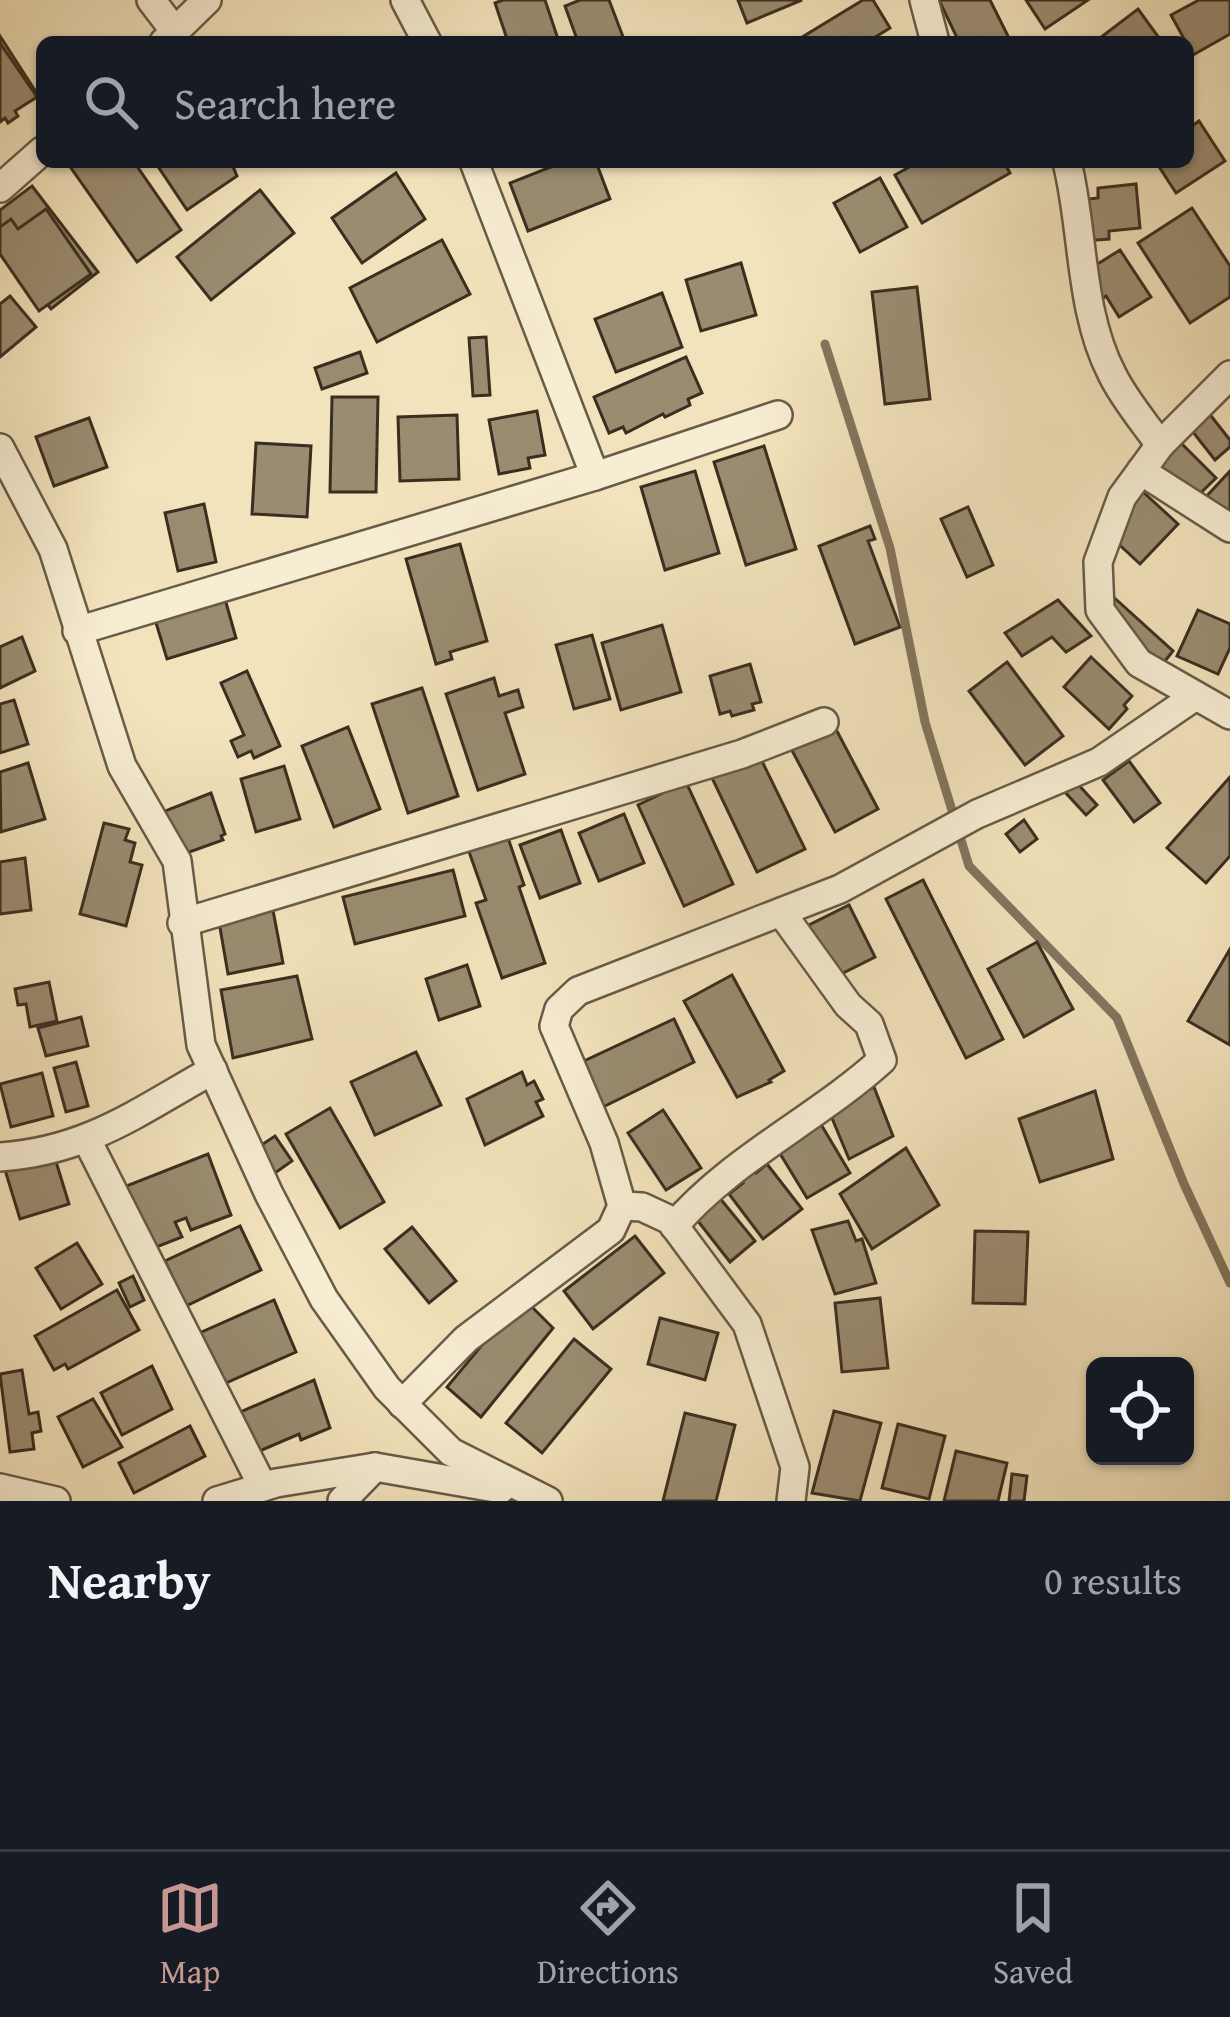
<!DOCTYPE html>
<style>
:root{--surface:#171b24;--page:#242831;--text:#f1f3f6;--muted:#9ea1a6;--line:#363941;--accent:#c59692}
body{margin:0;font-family:"Gentium Book Plus",serif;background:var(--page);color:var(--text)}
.controls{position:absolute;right:36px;bottom:36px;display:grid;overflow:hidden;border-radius:18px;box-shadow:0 3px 9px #0004}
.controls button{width:108px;height:108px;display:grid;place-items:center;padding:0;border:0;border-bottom:3px solid var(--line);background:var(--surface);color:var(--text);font:60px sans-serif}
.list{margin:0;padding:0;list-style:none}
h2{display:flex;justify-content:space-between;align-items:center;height:156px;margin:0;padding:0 48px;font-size:51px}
h2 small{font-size:39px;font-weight:400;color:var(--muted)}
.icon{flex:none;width:66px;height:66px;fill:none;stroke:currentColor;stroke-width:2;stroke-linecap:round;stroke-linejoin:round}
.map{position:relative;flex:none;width:1230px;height:1501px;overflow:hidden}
.search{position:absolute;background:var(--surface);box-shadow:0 3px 9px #0004;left:36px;right:36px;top:36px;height:132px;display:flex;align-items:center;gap:30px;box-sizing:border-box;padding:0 42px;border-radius:18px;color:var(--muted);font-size:45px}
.sheet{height:348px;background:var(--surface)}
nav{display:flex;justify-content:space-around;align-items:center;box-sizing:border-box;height:168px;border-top:3px solid var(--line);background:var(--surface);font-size:33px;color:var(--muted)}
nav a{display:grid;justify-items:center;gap:6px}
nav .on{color:var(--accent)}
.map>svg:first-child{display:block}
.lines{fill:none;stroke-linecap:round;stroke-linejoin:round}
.stream{stroke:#83755e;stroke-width:9}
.building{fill:#9a8c71;stroke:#3a2e20;stroke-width:3}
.street-casing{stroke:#685b47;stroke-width:32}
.street{stroke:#f7edd3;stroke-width:27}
</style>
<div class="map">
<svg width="1230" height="1501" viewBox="0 0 1230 1501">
<rect width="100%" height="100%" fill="#f3e3bc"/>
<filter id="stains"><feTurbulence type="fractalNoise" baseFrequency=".00167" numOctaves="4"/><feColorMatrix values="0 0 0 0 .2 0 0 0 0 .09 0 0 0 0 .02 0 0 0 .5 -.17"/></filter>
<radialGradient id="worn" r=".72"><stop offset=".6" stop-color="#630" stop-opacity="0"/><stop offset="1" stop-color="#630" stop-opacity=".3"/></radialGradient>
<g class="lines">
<polyline class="stream" points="825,344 890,548 925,722 969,866 1117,1018 1184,1184 1230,1283"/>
</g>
<g class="building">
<polygon points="503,0 545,0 559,42 508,42 495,3"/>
<polygon points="580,0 609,0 625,42 578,42 565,6"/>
<polygon points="738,0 802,0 747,23"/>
<polygon points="863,0 873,0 890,28 867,42 801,42 799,39"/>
<polygon points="939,0 990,0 1011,42 959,42"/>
<polygon points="1026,0 1088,0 1045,29"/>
<polygon points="1199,0 1230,0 1230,34 1193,55 1171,15"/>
<polygon points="1138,9 1162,42 1096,42 1096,41"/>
<polygon points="0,36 38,95 0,120"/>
<polygon points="0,43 37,97 15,111 18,116 8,123 5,118 0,122"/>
<polygon points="1199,121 1225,161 1176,193 1156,162 1188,162 1188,129"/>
<polygon points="81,162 134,162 181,230 137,262 71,168"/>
<polygon points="155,162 231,162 237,176 187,210"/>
<polygon points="563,162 596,162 610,199 528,231 510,183"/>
<polygon points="918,162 1004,162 1010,173 922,223 895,175"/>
<polygon points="396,173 425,219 362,263 332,218"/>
<polygon points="880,178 907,227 860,252 834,203"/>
<polygon points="1136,184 1140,228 1109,231 1109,239 1084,241 1080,200 1098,198 1098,188"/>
<polygon points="32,186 98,272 51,309 0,243 0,210"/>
<polygon points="260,190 294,233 211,300 177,257"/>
<polygon points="1192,208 1230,266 1230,297 1190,323 1138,243"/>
<polygon points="46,209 91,274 39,311 0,254 0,227 11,219 18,229"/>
<polygon points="442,240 470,294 377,342 350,288"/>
<polygon points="1120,250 1151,297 1119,317 1106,296 1099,301 1088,270"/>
<polygon points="741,263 756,315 701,331 686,280"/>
<polygon points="917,287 930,399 885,404 872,292"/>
<polygon points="662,293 682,347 616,372 595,319"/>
<polygon points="10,296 36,327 0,357 0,304"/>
<polygon points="486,337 490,395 473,396 469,338"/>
<polygon points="360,352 367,373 322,389 315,368"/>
<polygon points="686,357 702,393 688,399 690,405 665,417 663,414 626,433 623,427 609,433 594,397"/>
<polygon points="332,397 378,397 376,492 330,492"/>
<polygon points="537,411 545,455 528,458 530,468 499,474 489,420"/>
<polygon points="1208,412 1230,440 1230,447 1215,460 1189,427"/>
<polygon points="457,415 459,479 400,481 398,417"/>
<polygon points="89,418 107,467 54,486 36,437"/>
<polygon points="1174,436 1216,478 1184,509 1143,468"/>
<polygon points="256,443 311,446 307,517 252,514"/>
<polygon points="764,446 796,549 746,565 714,462"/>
<polygon points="695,471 719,553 665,570 641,487"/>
<polygon points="1230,471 1230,524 1204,499"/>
<polygon points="1142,491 1178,524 1140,564 1110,536"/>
<polygon points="204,504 216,562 178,571 165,513"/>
<polygon points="968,507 993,565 967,577 941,519"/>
<polygon points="870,526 875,539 868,541 900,627 855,644 819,546"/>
<polygon points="460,544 487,641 450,652 452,659 436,664 406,559"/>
<polygon points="223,592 236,638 167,659 153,613"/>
<polygon points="1109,593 1173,651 1161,666 1097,607"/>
<polygon points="1058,600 1091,636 1066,652 1052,637 1022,656 1005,633"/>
<polygon points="1198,610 1230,624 1230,648 1218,674 1177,656"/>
<polygon points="662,625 681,692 621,710 602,643"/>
<polygon points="592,635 610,699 574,709 556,645"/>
<polygon points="22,637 35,671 0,688 0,647"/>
<polygon points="1091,657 1132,696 1124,705 1127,709 1109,729 1064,687"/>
<polygon points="1007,662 1063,736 1025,765 969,691"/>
<polygon points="750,664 761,702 752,704 754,710 732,716 730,711 720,714 710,676"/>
<polygon points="247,671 280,746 254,758 251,751 238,757 231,741 244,735 221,683"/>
<polygon points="494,678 499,696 518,690 523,707 505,713 525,774 478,790 446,694"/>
<polygon points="422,688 458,796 408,813 372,704"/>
<polygon points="14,700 28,744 0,753 0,704"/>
<polygon points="829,716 878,809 835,832 786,739"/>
<polygon points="348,727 380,809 334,827 302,746"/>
<polygon points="759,755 805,849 757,872 712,778"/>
<polygon points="1129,761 1160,803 1134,822 1103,780"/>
<polygon points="28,763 45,819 1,832 0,772"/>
<polygon points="284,766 300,819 256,832 241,779"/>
<polygon points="1230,777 1230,856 1206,883 1167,848"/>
<polygon points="1074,780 1097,805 1086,815 1063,790"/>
<polygon points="686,782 733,884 684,906 638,805"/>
<polygon points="211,793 225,834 221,836 223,840 181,855 165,811"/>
<polygon points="624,814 644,863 599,881 579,833"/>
<polygon points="1024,820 1037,839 1020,852 1006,834"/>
<polygon points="104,823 129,829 125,840 135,843 130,862 142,865 126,926 80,914"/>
<polygon points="561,830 580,883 540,898 520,845"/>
<polygon points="506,832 524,885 519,887 545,963 502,978 476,903 486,900 467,846"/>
<polygon points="25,858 31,910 0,914 0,862"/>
<polygon points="453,870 465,916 355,944 343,897"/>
<polygon points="923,880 1003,1039 966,1058 886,899"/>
<polygon points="272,905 283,963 228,974 218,916 231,921 244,919 243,911"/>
<polygon points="849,905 875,957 831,979 805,927"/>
<polygon points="1037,942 1073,1009 1024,1037 988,969"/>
<polygon points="1230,949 1230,1045 1188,1021"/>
<polygon points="467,965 480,1006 439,1020 426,979"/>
<polygon points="732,975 784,1071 769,1080 771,1082 737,1097 684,1001"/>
<polygon points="297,976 312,1039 233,1058 221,990"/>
<polygon points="49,982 57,1021 30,1027 26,1004 18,1005 15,989"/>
<polygon points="81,1017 88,1046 46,1056 38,1028"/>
<polygon points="674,1019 694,1062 603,1107 584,1061"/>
<polygon points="416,1052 441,1105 375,1135 351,1082"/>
<polygon points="76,1062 88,1106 66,1112 54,1068"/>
<polygon points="522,1072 527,1085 534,1081 543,1099 536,1102 543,1116 485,1145 467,1099"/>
<polygon points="42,1073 53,1116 11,1127 0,1084"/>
<polygon points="874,1087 893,1136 849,1159 829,1111"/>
<polygon points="1095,1091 1113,1159 1040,1182 1019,1119"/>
<polygon points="330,1108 384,1202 340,1228 286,1134"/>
<polygon points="663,1110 701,1168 666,1190 628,1133"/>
<polygon points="819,1121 850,1173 807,1198 776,1147"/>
<polygon points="275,1136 292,1161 268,1178 251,1152"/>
<polygon points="906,1148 939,1205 872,1249 840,1194"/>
<polygon points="208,1154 231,1215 191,1230 186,1218 175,1222 182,1237 141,1253 116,1190"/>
<polygon points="54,1155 69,1204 20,1219 5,1170"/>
<polygon points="767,1164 802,1209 763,1239 729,1194 743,1183 739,1178 752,1167 756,1173"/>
<polygon points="714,1191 755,1241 730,1262 690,1211"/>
<polygon points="848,1221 856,1241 862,1239 876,1283 835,1294 812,1230"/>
<polygon points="240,1226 261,1270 186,1306 165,1261"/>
<polygon points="412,1227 456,1281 429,1303 385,1249"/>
<polygon points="975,1231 1028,1232 1025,1304 973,1303"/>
<polygon points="635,1236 664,1273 593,1329 564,1291"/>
<polygon points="77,1243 102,1284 61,1309 36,1268"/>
<polygon points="133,1276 144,1300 130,1307 119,1283"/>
<polygon points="117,1290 139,1330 68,1369 65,1364 54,1370 35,1336"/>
<polygon points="522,1297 553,1328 481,1417 447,1387"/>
<polygon points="880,1298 888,1368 842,1372 835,1303"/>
<polygon points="274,1300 296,1352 208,1391 186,1339"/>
<polygon points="660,1318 718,1333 705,1380 648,1364"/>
<polygon points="574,1339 611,1369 542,1453 506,1423"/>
<polygon points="152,1366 172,1409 122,1435 101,1393"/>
<polygon points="22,1370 29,1414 38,1412 41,1431 32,1433 34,1449 10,1452 0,1374"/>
<polygon points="314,1380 330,1428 301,1440 299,1434 255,1453 238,1413"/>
<polygon points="93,1399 122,1447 83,1467 58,1417"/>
<polygon points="834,1411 881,1423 860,1501 812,1493"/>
<polygon points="685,1413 735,1425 716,1501 663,1501"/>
<polygon points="898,1424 945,1436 929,1499 882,1488"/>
<polygon points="190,1426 205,1456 134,1493 119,1463"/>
<polygon points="956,1451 1007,1463 998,1501 944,1501"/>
<polygon points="1012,1474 1027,1476 1024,1501 1009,1501"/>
</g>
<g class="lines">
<g class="street-casing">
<g id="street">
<polyline points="151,0 174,30"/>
<polyline points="405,0 427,42"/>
<polyline points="924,0 935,42"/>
<polyline points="164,42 207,0"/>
<polyline points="474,162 595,476"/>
<path d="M1067,162C1084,230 1079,311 1112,374C1124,399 1144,422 1160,445"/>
<polyline points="0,188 42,151"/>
<polyline points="1230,375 1160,445 1122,497 1098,562 1100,610 1139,663 1230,715"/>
<polyline points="0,448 53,549 122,766 177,861 201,1045 269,1194 324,1299 387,1388 451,1452 548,1501"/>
<polyline points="1141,471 1230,528"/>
<polyline points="77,631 595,476 778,415"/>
<polyline points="182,923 742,754 824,722"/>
<polyline points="87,1140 263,1487"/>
<path d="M0,1157C88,1151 139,1111 213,1070"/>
<polyline points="622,1206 642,1207 670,1220 747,1324 795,1467 791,1501"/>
<path d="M674,1226C731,1159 817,1119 882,1060L869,1024L848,1005L781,912"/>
<polyline points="402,1404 466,1339 611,1230 622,1206 604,1143 554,1026 559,1009 578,991 840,889 977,814 1099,762 1194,697"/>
<polyline points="0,1488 56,1501"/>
<polyline points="217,1501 276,1483 375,1467 501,1489"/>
<polyline points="342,1501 375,1467"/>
</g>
</g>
<use href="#street" class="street"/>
</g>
<rect width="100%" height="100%" filter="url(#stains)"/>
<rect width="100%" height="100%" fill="url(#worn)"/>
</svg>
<div class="controls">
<button><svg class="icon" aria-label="locate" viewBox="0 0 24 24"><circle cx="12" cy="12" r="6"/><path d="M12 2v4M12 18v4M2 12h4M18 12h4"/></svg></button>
</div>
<div class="search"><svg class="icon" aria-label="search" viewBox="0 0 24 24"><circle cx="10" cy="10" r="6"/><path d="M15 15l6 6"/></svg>Search here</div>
</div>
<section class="sheet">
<h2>Nearby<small>0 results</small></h2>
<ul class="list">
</ul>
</section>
<nav>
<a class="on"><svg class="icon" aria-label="map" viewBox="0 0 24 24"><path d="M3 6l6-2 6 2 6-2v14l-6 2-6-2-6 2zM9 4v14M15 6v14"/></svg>Map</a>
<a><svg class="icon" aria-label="directions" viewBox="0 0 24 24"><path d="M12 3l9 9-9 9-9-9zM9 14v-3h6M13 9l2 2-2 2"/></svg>Directions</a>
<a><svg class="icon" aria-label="saved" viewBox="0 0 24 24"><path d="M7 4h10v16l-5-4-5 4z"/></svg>Saved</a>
</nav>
